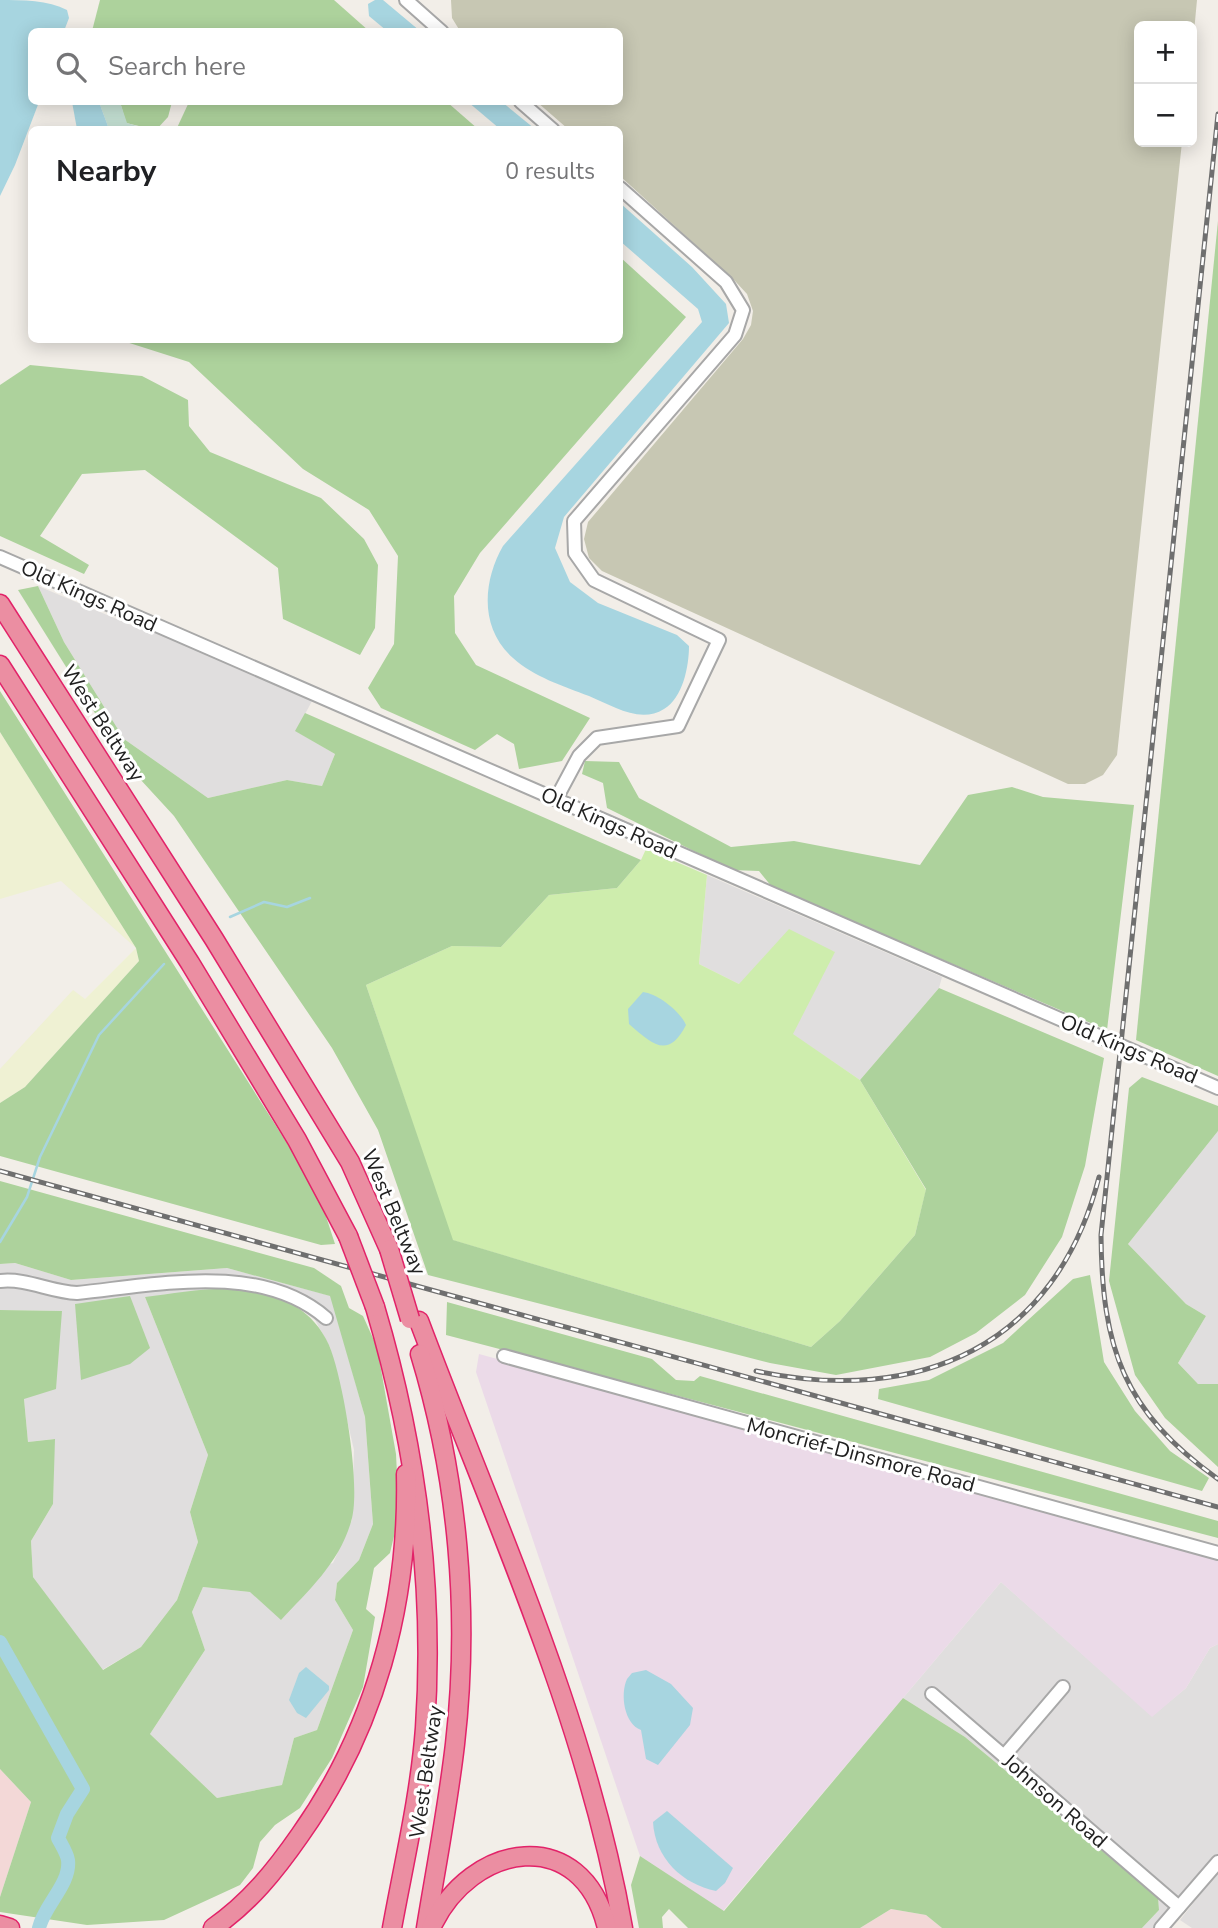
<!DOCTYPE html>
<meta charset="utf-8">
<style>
:root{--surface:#fff;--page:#f2f2f2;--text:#202124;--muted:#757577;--line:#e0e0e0}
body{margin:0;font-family:"Nunito Sans",sans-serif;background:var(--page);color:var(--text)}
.controls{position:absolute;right:21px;top:21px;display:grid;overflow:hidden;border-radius:10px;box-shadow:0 4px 18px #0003}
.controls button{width:63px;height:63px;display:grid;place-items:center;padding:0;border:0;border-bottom:2px solid var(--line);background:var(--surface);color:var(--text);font:35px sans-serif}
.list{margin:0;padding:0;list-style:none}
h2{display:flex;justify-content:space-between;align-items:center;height:91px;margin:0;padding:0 28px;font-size:30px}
h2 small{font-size:23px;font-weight:400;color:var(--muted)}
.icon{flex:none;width:38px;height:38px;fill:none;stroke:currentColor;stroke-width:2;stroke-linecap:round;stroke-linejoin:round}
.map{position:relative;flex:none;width:1218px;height:1928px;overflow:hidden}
.search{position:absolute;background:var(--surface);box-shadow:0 4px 18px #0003;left:28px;top:28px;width:595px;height:77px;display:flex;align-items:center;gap:18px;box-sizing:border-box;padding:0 24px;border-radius:10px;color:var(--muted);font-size:26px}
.panel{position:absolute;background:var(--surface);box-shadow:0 4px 18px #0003;left:28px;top:126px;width:595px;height:217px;border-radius:10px}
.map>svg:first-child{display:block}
.residential{fill:#e0dede}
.commercial{fill:#f3d8d7}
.industrial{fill:#ebdae8}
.construction{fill:#c7c7b3}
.farmland{fill:#eff1d3}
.grass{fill:#ceedad}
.forest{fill:#add29c}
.wetland{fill:#c4e0d3}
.water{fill:#a7d5e0}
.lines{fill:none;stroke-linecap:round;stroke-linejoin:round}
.stream{stroke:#a7d5e0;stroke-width:2.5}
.river{stroke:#a7d5e0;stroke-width:14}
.minor-casing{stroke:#a8a8a8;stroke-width:16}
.highway-casing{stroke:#e22369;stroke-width:21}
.minor{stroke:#fff;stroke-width:12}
.highway{stroke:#eb8ea2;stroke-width:18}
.rail-casing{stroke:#6f6f6f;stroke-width:5}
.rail{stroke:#fff;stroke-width:2.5;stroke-dasharray:8;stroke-linecap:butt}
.highway-bridge-casing{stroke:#e22369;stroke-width:21;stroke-linecap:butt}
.highway-bridge{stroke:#eb8ea2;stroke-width:18}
.labels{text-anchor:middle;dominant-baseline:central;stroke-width:6;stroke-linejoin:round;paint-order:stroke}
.street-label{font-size:21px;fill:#212121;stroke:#fff}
</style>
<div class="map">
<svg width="1218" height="1928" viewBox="0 0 1218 1928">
<rect width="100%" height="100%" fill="#f2eee8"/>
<g class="residential">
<polygon points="38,586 150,633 159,632 312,701 296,731 335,754 322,786 287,780 208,798 124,739 64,642"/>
<polygon points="707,875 942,977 939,988 860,1080 792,1034 834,951 739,984 699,964"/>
<polygon points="1218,1131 1218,1384 1198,1384 1178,1363 1206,1316 1186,1304 1128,1244"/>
<polygon points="15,1263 71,1280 227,1268 331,1296 365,1417 373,1524 359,1560 337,1583 335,1600 353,1630 317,1730 294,1738 282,1785 217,1798 150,1734 205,1650 192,1612 203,1587 250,1592 333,1563 352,1520 354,1450 330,1347 315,1320 293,1304 145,1297 208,1455 190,1512 198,1542 177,1600 141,1647 102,1670 33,1577 31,1541 53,1504 54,1439 28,1442 24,1398 62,1311 0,1310 0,1264"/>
<polygon points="1001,1582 1152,1716 1186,1688 1210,1648 1218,1644 1218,1854 1155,1928 1142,1928 1159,1910 1158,1897 965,1737 903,1698"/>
<polygon points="1218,1872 1218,1928 1192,1928 1180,1920"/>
</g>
<g class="commercial">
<polygon points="0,1769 31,1802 0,1897"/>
<polygon points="891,1909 926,1915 942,1928 860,1928"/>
</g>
<polygon class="industrial" points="479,1354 1218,1558 1218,1644 1210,1648 1186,1688 1152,1717 1001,1582 723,1911 640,1856 476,1372"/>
<polygon class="construction" points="451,0 1197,0 1192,53 1192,26 1139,26 1139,142 1182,142 1117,755 1103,775 1085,784 1068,784 602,571 589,558 584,539 588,522 743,339 751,325 753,311 747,294 735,281 620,176 620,130 568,129 537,102 620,102 620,32 460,31 452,18"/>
<polygon class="farmland" points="0,732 136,948 139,961 25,1087 0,1103 0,1069 73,990 85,999 136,948 61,881 0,899"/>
<polygon class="grass" points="646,849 707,875 699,964 739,984 789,929 835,952 793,1034 860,1080 926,1190 915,1235 840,1321 811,1347 452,1240 366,985 452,946 501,947 549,895 617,888 641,860"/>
<g class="forest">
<polygon points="100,0 334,0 369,31 92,31"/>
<polygon points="120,102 172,102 168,117 156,130 126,123"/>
<polygon points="189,102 447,102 478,129 176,130"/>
<polygon points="1218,221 1218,1076 1136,1040"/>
<polygon points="620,257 686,317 480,553 454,596 455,633 476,665 590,718 562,761 519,769 514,744 497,734 475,750 381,708 368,688 394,644 398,556 369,510 303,469 189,362 120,340 620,340"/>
<polygon points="30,365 142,376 188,400 189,426 210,452 321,498 364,539 378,565 375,628 360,655 283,619 278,568 145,470 82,474 40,536 89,565 84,574 0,536 0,385"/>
<polygon points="38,586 64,642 124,739 208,798 287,780 322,786 335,754 295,731 305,713 641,860 617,888 549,895 501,947 452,946 366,985 453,1240 811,1347 840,1321 915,1235 926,1189 860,1080 939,988 1104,1058 1085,1166 1062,1237 1025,1295 976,1333 930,1357 836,1375 770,1363 428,1275 378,1130 332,1048 174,816 128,766 18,590"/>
<polygon points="0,691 318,1192 335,1244 321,1245 0,1156 0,1103 25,1087 139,961 136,948 0,732"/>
<polygon points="585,761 619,762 639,798 731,847 794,841 920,865 968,795 1012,787 1043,797 1134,805 1107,1030 772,887 759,871 732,870 607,808 603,783 582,774"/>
<polygon points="1142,1077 1218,1106 1218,1131 1128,1244 1186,1304 1206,1316 1178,1363 1198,1384 1218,1384 1218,1467 1165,1418 1135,1375 1109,1281 1129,1088"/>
<path d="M0,1181L314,1268L341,1286L349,1308L363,1316L377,1347L396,1454L399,1515L390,1553L374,1568L366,1609L375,1617L363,1687L332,1758L300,1808L275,1825L260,1842L253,1868L240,1885L164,1920L87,1925L0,1912V1897L31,1802L0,1769V1310L62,1311L56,1389L24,1399L28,1442L55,1439L53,1504L31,1541L33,1577L103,1670L141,1647L177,1600L198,1542L190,1512L208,1455L145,1297C193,1291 251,1278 295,1306C311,1316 321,1328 329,1345C343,1378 362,1489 351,1522C339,1563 309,1590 281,1620L250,1592L203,1587L192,1612L205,1650L150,1734L217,1798L282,1785L294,1738L317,1730L353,1630L335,1600L337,1583L359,1560L373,1524L365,1417L330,1296L227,1268L71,1280L15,1263L0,1264Z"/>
<polygon points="1090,1275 1104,1362 1135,1411 1170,1451 1209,1478 1202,1491 878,1399 879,1389 929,1380 1003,1343 1073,1279"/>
<polygon points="130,1296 150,1348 130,1364 81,1380 75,1304"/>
<polygon points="447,1302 652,1359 676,1380 694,1381 700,1376 1218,1521 1218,1538 446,1335"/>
<polygon points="903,1698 965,1737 1158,1897 1159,1910 1142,1928 942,1928 926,1915 891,1909 860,1928 688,1928 669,1909 662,1917 663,1928 639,1928 631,1885 640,1856 724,1911"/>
</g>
<polygon class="wetland" points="99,102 120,102 127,123 147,129 109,129"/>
<g class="water">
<path d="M0,0C23,0 48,0 67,10L69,18L64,31L32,32V102H39L15,165L0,196Z"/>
<polygon points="375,0 383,0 420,31 387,31 369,16 368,4"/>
<polygon points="99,102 109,129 77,129 72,102"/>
<polygon points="468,102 502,102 535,129 500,129"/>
<path d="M620,203L692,267L726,304L729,323L564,517L555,548L570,582L598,603L677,635L689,646C689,666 683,698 664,709C640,724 613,706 589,696C563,686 534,677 513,658C479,628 483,581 503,546L702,322L698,309L620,241Z"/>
<path d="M643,992C658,994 680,1011 686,1025C668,1060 652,1044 629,1024L628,1009Z"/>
<polygon points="306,1667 329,1686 329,1690 306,1718 297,1713 289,1700 299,1673"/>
<path d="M646,1670L671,1684L693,1708L690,1725L658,1765L646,1759L641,1730C624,1724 620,1694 627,1679L632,1673Z"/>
<path d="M667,1811L733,1868L725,1883L716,1891C682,1884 655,1858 653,1822Z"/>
</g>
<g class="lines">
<g class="stream">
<polyline points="230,917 264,902 287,907 310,898"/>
<polyline points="0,1242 27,1197 40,1157 99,1035 164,964"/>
</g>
<path class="river" d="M0,1642L83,1789L67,1814L58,1838C61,1844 67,1853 68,1860C71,1884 44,1905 39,1928"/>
<g class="minor-casing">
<g id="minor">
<polyline points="406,0 442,32"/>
<polyline points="521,102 553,130"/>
<polyline points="0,557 1218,1088"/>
<polyline points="556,799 579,756 597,738 678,726 719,640 594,580 575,553 574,521 735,335 743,310 726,282 620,188"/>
<path d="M0,1281C27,1278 50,1292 77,1293C156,1285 260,1261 326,1318"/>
<polyline points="504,1356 1218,1553"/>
<polyline points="932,1694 1179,1907"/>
<polyline points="1004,1756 1063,1687"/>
<polyline points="1161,1928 1218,1862"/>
</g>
</g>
<g class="highway-casing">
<g id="highway">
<polyline points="0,604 214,939 350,1162 389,1249"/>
<polyline points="0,665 190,963 297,1140 348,1236"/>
<path d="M375,1307C416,1445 435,1584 425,1728C420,1795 404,1862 392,1928"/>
<path d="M419,1321C494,1521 586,1717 623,1928"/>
<path d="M420,1354C458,1479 470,1613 455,1744C448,1805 436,1867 426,1928"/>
<polyline points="0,1925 10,1928"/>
<path d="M213,1928C249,1903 275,1871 300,1835C375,1729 409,1604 406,1474"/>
<path d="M431,1928C471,1841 582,1824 607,1928"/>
</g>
</g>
<use href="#minor" class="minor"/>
<use href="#highway" class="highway"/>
<g class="rail-casing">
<g id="rail">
<path d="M1218,114L1101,1235C1102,1348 1123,1411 1218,1479"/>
<polyline points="0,1171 1218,1507"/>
<path d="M756,1371C919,1406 1056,1346 1099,1177"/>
</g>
</g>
<use href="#rail" class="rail"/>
<g class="highway-bridge-casing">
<g id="highway-bridge">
<polyline points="348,1236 375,1307"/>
<polyline points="389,1249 410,1319"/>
</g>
</g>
<use href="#highway-bridge" class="highway-bridge"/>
</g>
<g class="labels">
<g class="street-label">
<text transform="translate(89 596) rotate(24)">Old Kings Road</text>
<text transform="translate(103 723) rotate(57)">West Beltway</text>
<text transform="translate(609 823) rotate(24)">Old Kings Road</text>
<text transform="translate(1129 1049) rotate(23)">Old Kings Road</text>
<text transform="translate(394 1212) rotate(67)">West Beltway</text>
<text transform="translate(861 1455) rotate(15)">Moncrief-Dinsmore Road</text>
<text transform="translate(426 1772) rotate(-82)">West Beltway</text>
<text transform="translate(1055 1801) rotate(41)">Johnson Road</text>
</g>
</g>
</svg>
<div class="controls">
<button>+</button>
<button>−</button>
</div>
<div class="search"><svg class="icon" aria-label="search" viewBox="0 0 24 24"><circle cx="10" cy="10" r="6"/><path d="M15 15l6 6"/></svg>Search here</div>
<section class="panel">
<h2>Nearby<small>0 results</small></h2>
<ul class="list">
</ul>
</section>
</div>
